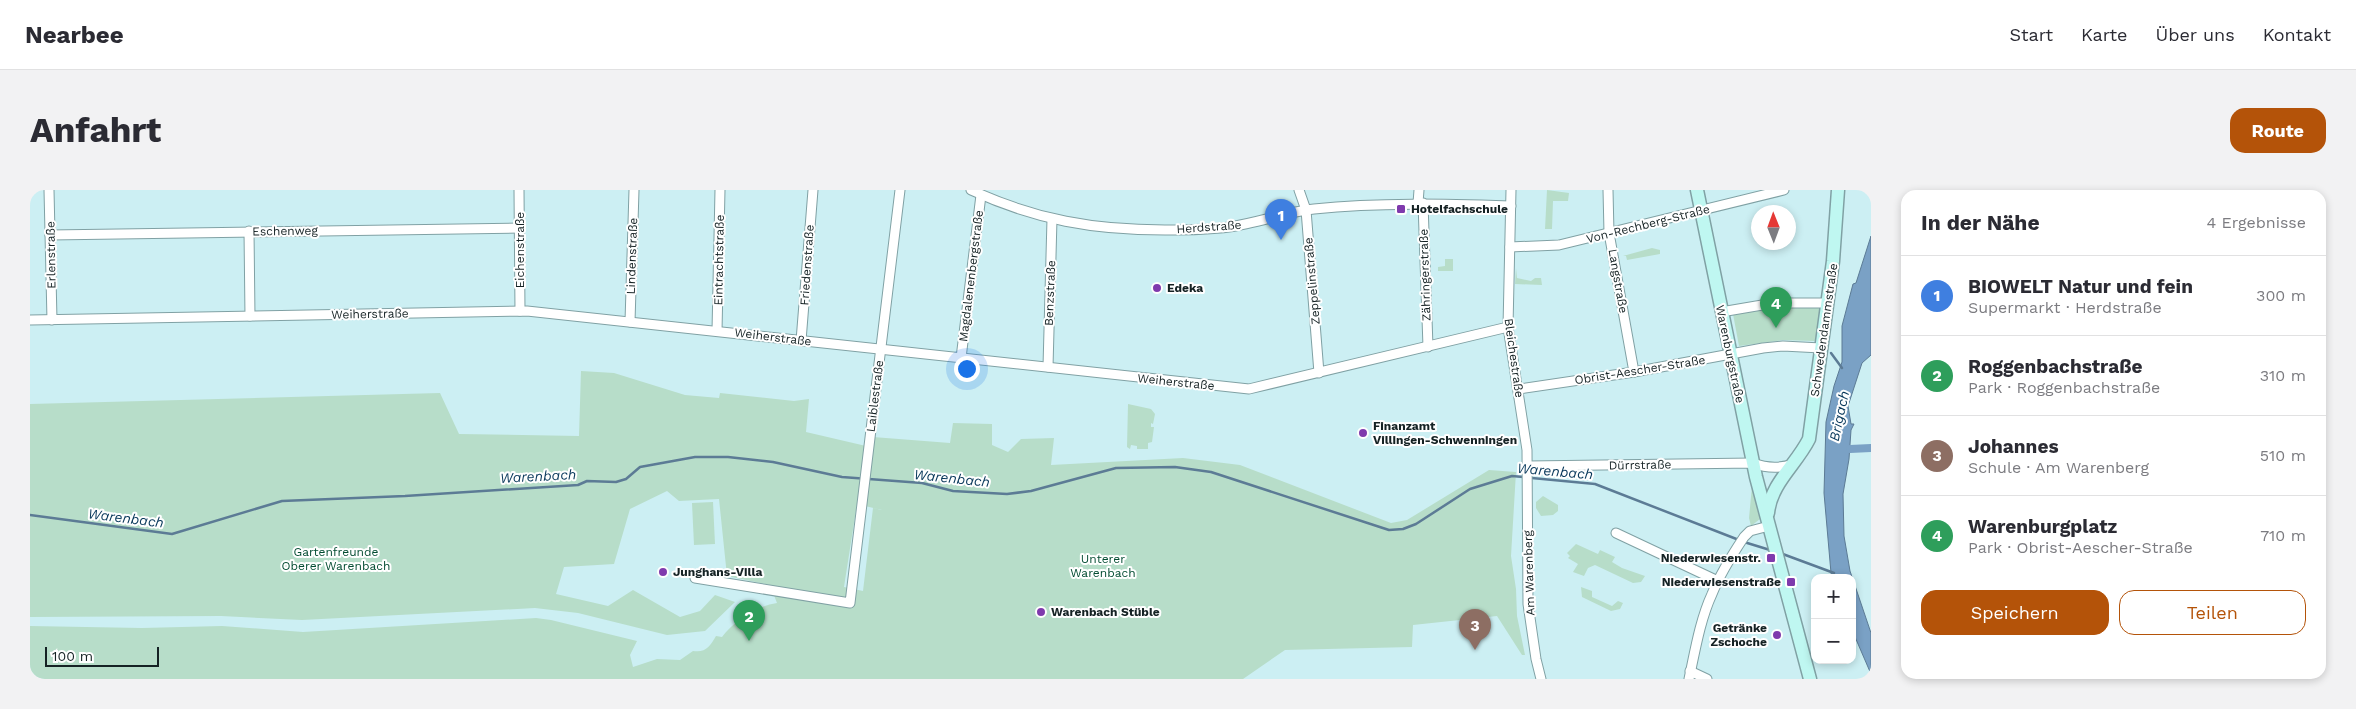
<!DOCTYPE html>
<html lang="de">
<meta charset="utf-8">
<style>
:root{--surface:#fff;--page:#f2f2f3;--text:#2b2b33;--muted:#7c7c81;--line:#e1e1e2;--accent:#b45309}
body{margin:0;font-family:"Work Sans",sans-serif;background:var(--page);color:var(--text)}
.controls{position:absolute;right:15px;bottom:15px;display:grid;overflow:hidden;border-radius:10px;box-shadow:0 2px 8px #0003}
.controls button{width:45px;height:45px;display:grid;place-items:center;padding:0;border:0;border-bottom:1px solid var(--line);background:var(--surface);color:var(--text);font:25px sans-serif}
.compass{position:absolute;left:1721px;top:15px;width:45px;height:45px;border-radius:50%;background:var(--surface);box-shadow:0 2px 8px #0003;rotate:359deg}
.scale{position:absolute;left:15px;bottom:12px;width:114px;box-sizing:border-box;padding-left:5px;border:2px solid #152224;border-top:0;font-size:14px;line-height:18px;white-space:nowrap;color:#152224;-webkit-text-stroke:4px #fff;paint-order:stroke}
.you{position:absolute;left:936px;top:178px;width:18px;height:18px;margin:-12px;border:4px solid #fff;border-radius:50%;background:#1a73e8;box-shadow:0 0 0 8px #1a73e833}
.badge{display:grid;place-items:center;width:32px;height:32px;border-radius:50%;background:var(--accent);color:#fff;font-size:16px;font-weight:700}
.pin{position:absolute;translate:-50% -41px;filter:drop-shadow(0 1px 2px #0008)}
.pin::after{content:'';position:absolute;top:26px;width:18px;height:15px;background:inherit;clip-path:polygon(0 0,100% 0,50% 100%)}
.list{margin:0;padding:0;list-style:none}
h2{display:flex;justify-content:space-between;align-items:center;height:65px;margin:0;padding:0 20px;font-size:21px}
h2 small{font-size:16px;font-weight:400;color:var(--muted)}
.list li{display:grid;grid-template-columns:32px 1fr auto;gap:15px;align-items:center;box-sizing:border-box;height:80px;padding:0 20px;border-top:1px solid var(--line)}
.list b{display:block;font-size:19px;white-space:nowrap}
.list p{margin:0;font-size:16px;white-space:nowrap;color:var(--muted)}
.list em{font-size:16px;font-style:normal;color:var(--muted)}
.actions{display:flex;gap:10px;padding:15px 20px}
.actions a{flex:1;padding:11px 0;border:1px solid var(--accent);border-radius:15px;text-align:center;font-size:18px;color:var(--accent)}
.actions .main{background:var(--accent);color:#fff}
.map{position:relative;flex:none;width:1841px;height:489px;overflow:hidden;border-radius:15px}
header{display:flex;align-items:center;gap:30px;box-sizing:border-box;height:70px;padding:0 25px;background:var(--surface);border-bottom:1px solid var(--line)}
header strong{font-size:24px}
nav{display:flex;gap:28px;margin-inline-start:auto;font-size:18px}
.intro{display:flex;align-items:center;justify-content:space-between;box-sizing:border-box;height:120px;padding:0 30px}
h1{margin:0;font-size:35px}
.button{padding:12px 22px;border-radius:15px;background:var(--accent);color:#fff;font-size:18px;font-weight:700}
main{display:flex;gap:30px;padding:0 30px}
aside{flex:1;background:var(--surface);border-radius:15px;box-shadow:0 2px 8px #0003}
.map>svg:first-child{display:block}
.green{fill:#b7ddc9}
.water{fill:#7aa1c5;stroke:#5c7b95}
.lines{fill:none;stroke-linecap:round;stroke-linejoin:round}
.stream{stroke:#5c7b95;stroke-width:2.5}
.canal{stroke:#7aa1c5;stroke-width:8}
.street-casing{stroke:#80a1a4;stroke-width:11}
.secondary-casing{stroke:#80a1a4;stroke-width:15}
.street{stroke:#fff;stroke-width:9}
.secondary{stroke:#bff7f1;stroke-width:12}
.poi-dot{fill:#7f3aad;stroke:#fff;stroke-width:2}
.labels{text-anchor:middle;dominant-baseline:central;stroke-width:4;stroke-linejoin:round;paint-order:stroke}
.poi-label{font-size:12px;font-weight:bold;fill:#152224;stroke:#fff;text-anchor:start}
.street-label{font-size:12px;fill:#152224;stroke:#fff}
.park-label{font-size:12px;fill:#034c32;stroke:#fff}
.water-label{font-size:14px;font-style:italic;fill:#07375a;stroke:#fff}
</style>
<header>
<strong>Nearbee</strong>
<nav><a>Start</a><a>Karte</a><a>Über uns</a><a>Kontakt</a></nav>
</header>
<div class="intro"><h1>Anfahrt</h1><a class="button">Route</a></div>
<main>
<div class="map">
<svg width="1841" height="489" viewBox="0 0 1841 489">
<rect width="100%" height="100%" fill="#cceff3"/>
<g class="green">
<polygon points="1517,0 1539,3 1538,11 1523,11 1522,39 1515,39"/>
<polygon points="1622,58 1630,60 1630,64 1597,70 1596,66 1593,66"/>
<polygon points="1415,69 1423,69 1423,81 1408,81 1408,77 1415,76"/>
<polygon points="1486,78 1487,88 1501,91 1505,88 1511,88 1512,95 1485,94"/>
<polygon points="1761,117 1790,117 1786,150 1784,151 1753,150 1709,156 1703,124"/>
<path d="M551,181L584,183L655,205L689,208L690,203L764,211L779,209L776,242L836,256L814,397L833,401L843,318L852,320L835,316L843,247L920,253L923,233L962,234V255L978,262L991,249L1024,248L1021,275L1153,268L1210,275L1361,333L1377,330L1459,280L1486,282L1481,366L1486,399L1487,426L1495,465H1492L1467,426L1383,435L1382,457L1255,460L1213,489H0V436L112,438L192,436L273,442L506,428L521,430L607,451L600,465L603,477L627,469L650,470L663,461C676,463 680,456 686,446L692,447C704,431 726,416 747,413L740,395L697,386L689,309L649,311L637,301L600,319L584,374L534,377L526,404L578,416L603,400L650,427L670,421L685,405L705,412L675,441L637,445L548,423L505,418L272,430L191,426L0,427V214L410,203L429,244L549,246Z"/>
<polygon points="1098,214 1121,219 1125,224 1123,234 1121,233 1121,237 1124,237 1122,252 1118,253 1118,259 1107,259 1107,256 1101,255 1100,259 1097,257"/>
<polygon points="1722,296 1730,329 1721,336 1719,328"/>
<polygon points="1513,306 1528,315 1528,321 1523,325 1511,326 1506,318 1506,312"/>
<polygon points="683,312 685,354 664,355 662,313"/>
<polygon points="1546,354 1568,364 1570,360 1585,367 1582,372 1592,378 1615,386 1611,392 1603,393 1565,375 1558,378 1554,386 1543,382 1548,374 1538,368 1540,366 1537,363"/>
<polygon points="1551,397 1562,401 1562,407 1582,416 1588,411 1593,413 1590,419 1581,421 1552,407"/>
</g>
<polygon class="water" points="1841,46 1841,165 1832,173 1818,216 1821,234 1824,234 1821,240 1819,269 1813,304 1814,346 1820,381 1841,443 1841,484 1822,440 1822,388 1803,388 1801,383 1794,303 1796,232 1804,196 1812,172 1812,136 1823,94 1826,93"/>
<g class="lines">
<g class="stream">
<polyline points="1801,163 1812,178"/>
<polyline points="0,325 142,344 252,311 375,306 548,295 557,291 586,292 596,289 610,277 665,267 698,267 743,272 812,287 892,293 923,301 977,304 1001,301 1086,278 1145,277 1181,282 1359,340 1373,339 1386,334 1440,299 1482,286 1565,294 1709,350"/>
<polyline points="1714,352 1740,360"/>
<polyline points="1750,363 1804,383"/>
</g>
<polyline class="canal" points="1820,259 1841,258"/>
<g class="street-casing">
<g id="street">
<polyline points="19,0 22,130"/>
<polyline points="489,0 490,121"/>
<path d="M941,0C1006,30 1064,40 1135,40C1156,40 1178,40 1199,37C1228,33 1256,22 1284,19C1350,12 1415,14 1481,16"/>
<polyline points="1269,0 1276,20 1289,183"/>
<polyline points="1481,0 1478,137 1497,260 1498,414 1506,469 1511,489"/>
<polyline points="1578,0 1579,43 1604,182"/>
<polyline points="1388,13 1389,0"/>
<polyline points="1393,13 1398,157"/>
<polyline points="219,41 220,126"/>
<polyline points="20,45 489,38"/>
<polyline points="1480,57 1529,55 1754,0"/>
<polyline points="1691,122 1744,113 1798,113"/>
<polyline points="0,130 497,121 1219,199 1478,137"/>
<polyline points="600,132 604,0"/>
<polyline points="687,141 690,0"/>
<polyline points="771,151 783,0"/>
<polyline points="931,168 951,5"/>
<polyline points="1018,177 1022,29"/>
<polyline points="1489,199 1604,182 1733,158 1753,156 1791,158"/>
<path d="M1498,276L1723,273C1736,278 1749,279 1763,274"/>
<polyline points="1586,343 1688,391"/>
<polyline points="665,388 820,413 870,0"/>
<polyline points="1660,481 1677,489"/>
<path d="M1659,489C1665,461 1670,430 1682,404C1690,384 1702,365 1714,347L1720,341L1739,336"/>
</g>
</g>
<g class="secondary-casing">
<g id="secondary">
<polyline points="1667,0 1726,287 1780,489"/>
<path d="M1738,323C1741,293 1766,275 1779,249L1803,71L1808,0"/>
</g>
</g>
<use href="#street" class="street"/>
<use href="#secondary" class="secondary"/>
</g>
<g class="poi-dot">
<rect x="1366" y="14" width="10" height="10" rx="2.5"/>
<circle cx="1127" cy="98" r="5"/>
<circle cx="1333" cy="243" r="5"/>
<rect x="1736" y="363" width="10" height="10" rx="2.5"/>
<circle cx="633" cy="382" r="5"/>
<rect x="1756" y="387" width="10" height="10" rx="2.5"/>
<circle cx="1011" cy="422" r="5"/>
<circle cx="1747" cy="445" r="5"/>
</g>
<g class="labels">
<g class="poi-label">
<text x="1381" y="19">Hotelfachschule</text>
<text x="1137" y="98">Edeka</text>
<text x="1343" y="236">Finanzamt<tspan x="1343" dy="14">Villingen-Schwenningen</tspan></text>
<text x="1731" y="368" text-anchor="end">Niederwiesenstr.</text>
<text x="643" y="382">Junghans-Villa</text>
<text x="1751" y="392" text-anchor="end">Niederwiesenstraße</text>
<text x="1021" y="422">Warenbach Stüble</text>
<text x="1737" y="438" text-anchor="end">Getränke<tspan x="1737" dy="14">Zschoche</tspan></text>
</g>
<g class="street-label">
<text transform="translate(1618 34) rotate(-14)">Von-Rechberg-Straße</text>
<text transform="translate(1179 37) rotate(-4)">Herdstraße</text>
<text transform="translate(255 41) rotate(-1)">Eschenweg</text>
<text transform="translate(490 60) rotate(-90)">Eichenstraße</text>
<text transform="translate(21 65) rotate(-91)">Erlenstraße</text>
<text transform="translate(602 66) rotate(-88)">Lindenstraße</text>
<text transform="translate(689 70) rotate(-89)">Eintrachtstraße</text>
<text transform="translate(777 75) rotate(-86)">Friedenstraße</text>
<text transform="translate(1395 85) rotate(-92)">Zähringerstraße</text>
<text transform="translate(941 86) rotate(-83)">Magdalenenbergstraße</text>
<text transform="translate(1282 91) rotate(-95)">Zeppelinstraße</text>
<text transform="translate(1588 91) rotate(80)">Langstraße</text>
<text transform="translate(1020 103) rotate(-88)">Benzstraße</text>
<text transform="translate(340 124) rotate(-1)">Weiherstraße</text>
<text transform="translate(1794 140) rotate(-82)">Schwedendammstraße</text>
<text transform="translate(743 147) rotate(7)">Weiherstraße</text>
<text transform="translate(1700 164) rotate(78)">Warenburgstraße</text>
<text transform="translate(1484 168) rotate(82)">Bleichestraße</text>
<text transform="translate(1610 180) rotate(-9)">Obrist-Aescher-Straße</text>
<text transform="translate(1146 192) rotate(6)">Weiherstraße</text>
<text transform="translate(845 206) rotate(-83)">Laiblestraße</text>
<text transform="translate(1610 275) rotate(-1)">Dürrstraße</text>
<text transform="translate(1499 383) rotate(-92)">Am Warenberg</text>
</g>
<g class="park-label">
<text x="306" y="362">Gartenfreunde<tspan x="306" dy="14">Oberer Warenbach</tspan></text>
<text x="1073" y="369">Unterer<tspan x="1073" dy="14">Warenbach</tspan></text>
</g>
<g class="water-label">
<text transform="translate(1809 226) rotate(-78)">Brigach</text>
<text transform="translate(1525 281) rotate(5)">Warenbach</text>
<text transform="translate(508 286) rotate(-3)">Warenbach</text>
<text transform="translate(922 288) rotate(6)">Warenbach</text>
<text transform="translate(96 328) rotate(7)">Warenbach</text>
</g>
</g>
</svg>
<div class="controls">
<button>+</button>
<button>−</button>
</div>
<svg class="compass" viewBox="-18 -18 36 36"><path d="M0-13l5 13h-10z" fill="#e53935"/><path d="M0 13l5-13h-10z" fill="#7c7c81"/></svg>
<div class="scale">100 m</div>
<div class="you"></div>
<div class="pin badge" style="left:1251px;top:50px;background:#3f7fe0">1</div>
<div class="pin badge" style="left:719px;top:451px;background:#2e9e5b">2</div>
<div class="pin badge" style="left:1445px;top:460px;background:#8d6e63">3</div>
<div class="pin badge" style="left:1746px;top:138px;background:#2e9e5b">4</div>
</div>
<aside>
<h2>In der Nähe<small>4 Ergebnisse</small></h2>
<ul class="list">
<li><span class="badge" style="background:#3f7fe0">1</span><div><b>BIOWELT Natur und fein</b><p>Supermarkt · Herdstraße</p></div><em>300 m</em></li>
<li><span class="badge" style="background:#2e9e5b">2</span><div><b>Roggenbachstraße</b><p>Park · Roggenbachstraße</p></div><em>310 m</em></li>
<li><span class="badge" style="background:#8d6e63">3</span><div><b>Johannes</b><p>Schule · Am Warenberg</p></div><em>510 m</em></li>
<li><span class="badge" style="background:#2e9e5b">4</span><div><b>Warenburgplatz</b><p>Park · Obrist-Aescher-Straße</p></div><em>710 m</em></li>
</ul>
<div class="actions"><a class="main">Speichern</a><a>Teilen</a></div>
</aside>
</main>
